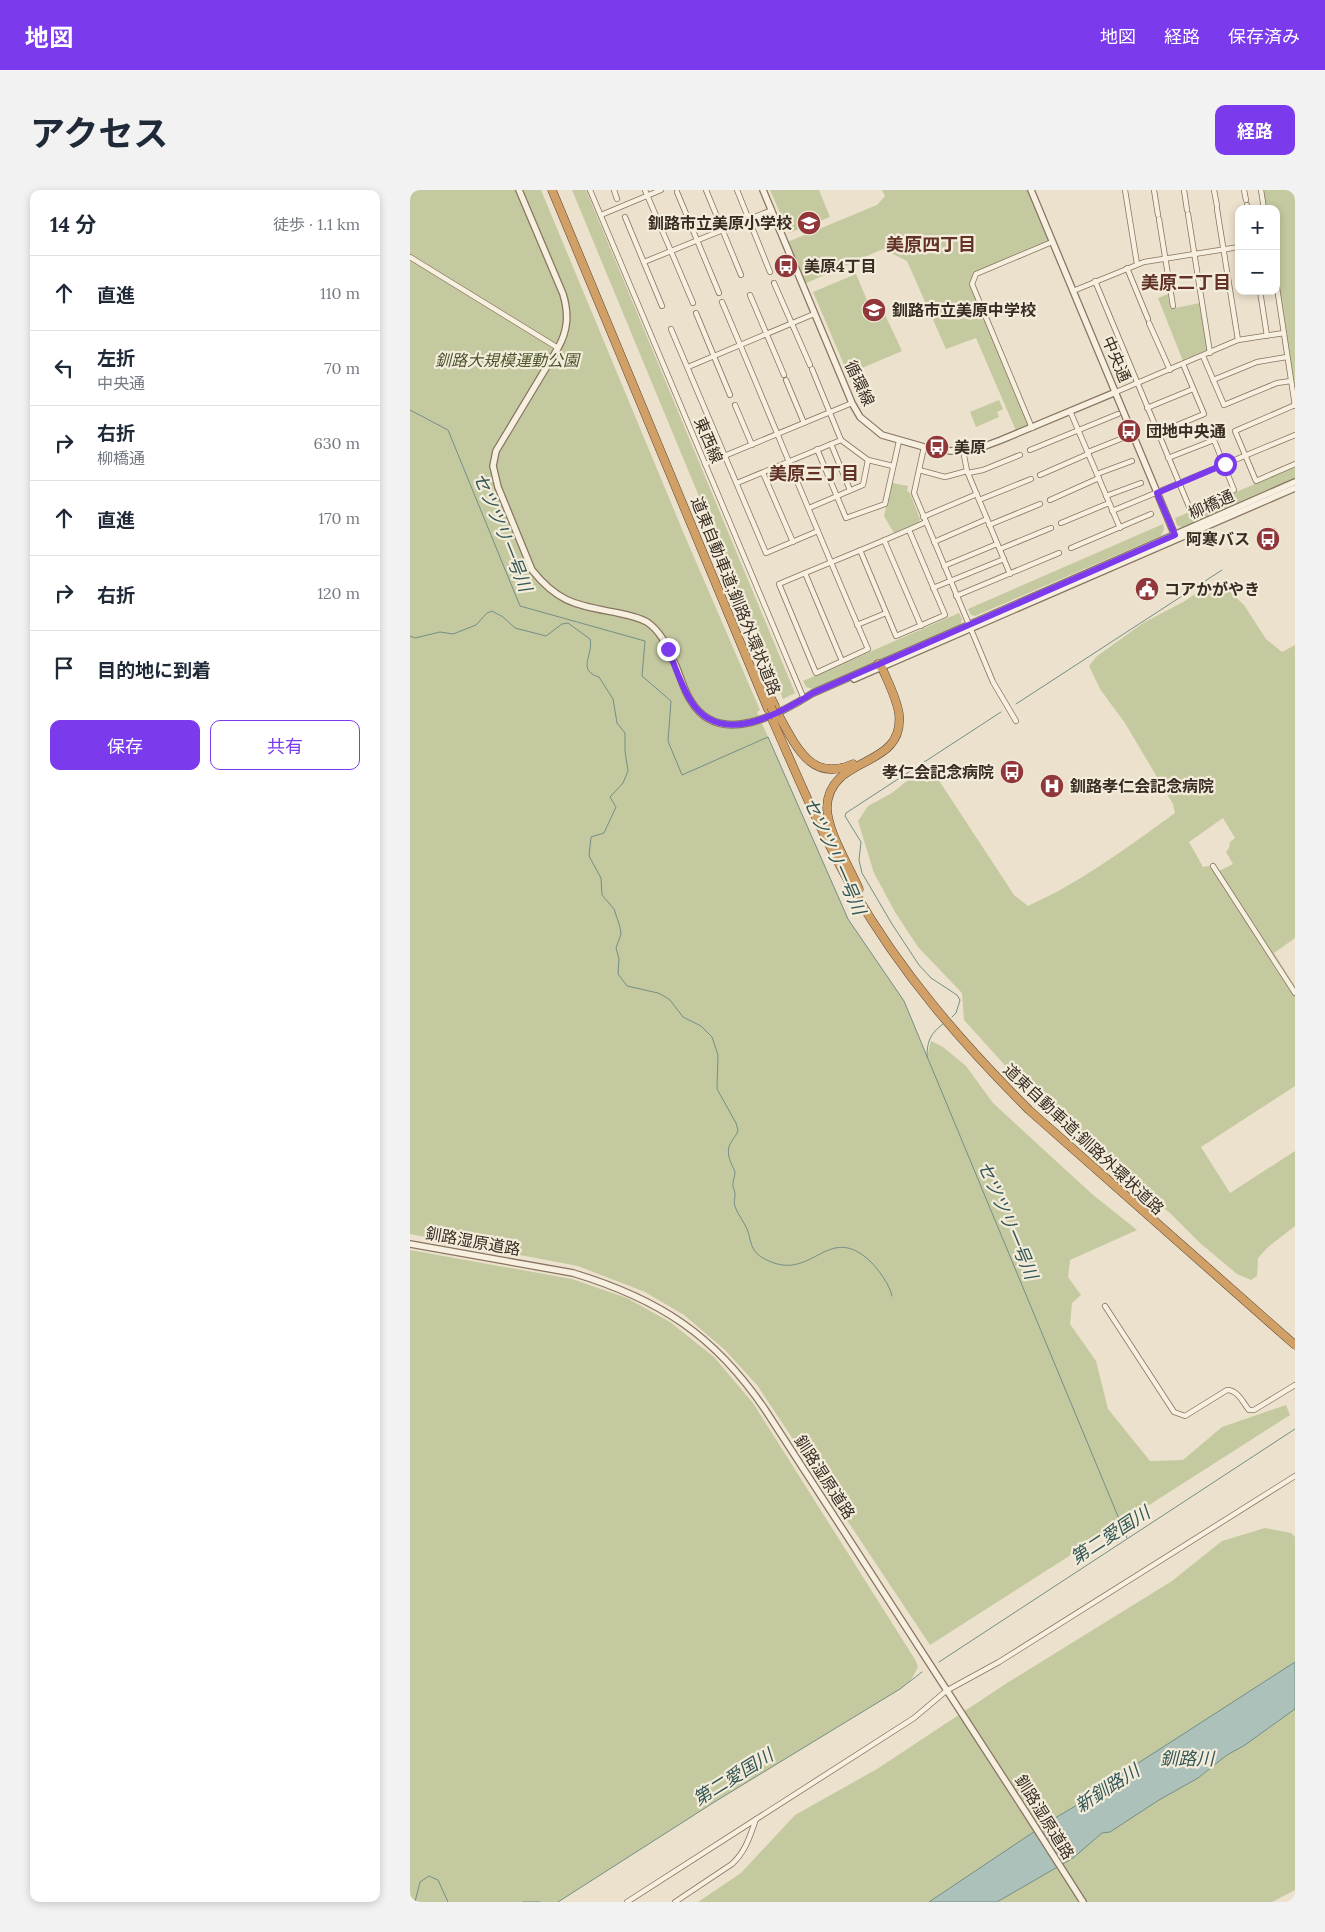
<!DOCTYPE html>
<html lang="ja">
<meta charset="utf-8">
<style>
:root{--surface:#fff;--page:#f2f2f3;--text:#1f2937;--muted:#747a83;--line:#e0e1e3;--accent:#7c3aed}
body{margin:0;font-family:Lora,"Noto Sans JP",serif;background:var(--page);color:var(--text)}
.controls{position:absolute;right:15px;top:15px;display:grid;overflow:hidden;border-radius:10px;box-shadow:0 2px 8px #0003}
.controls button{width:45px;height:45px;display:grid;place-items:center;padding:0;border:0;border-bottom:1px solid var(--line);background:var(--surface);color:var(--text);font:25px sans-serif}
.stop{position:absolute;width:15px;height:15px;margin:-11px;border:4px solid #7c3aed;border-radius:50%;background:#fff}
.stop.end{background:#7c3aed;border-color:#fff;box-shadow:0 1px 5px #0008}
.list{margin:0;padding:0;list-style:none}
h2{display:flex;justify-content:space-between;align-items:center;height:65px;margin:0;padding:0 20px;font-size:21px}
h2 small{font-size:16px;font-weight:400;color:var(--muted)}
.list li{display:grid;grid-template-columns:32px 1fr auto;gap:15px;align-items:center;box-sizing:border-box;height:75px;padding:0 20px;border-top:1px solid var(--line)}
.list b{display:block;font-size:19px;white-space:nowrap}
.list p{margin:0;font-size:16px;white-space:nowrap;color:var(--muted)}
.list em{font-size:16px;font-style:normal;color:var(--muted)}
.actions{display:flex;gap:10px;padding:15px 20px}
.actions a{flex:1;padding:11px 0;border:1px solid var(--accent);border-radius:10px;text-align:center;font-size:18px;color:var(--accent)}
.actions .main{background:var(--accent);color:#fff}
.icon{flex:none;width:28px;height:28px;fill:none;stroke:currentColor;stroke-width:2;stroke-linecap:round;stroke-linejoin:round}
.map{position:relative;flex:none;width:885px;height:1712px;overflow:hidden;border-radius:10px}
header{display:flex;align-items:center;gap:30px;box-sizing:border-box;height:70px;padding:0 25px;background:var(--accent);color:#fff}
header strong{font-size:24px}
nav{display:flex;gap:28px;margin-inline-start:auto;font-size:18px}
.intro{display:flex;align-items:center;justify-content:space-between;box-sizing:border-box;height:120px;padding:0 30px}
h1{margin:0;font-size:35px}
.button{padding:12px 22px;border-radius:10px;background:var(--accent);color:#fff;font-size:18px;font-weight:700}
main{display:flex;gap:30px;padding:0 30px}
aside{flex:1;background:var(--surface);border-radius:10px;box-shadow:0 2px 8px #0003}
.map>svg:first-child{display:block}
.green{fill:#c5c9a0;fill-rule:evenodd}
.water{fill:#acc1ba;stroke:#738f87}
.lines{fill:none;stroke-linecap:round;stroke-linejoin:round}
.stream{stroke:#738f87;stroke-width:1}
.minor-casing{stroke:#877561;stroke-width:6}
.tertiary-casing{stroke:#877561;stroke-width:8}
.motorway-casing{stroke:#564334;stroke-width:9}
.minor{stroke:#f7efdf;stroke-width:4.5}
.tertiary{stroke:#f7efdf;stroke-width:5.5}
.motorway{stroke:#d1a066;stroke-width:8}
.motorway-bridge-casing{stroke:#564334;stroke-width:9;stroke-linecap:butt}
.motorway-bridge{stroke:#d1a066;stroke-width:8}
.route{stroke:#7c3aed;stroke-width:6}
.labels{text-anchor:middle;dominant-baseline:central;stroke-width:4.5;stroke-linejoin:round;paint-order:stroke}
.poi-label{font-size:16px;font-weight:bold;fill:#392d23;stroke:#f3ecdb;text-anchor:start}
.street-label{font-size:16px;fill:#392d23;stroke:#f3ecdb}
.park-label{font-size:16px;font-style:italic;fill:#4a542b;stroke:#f3ecdb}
.neighbourhood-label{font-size:18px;font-weight:bold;fill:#623226;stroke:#f3ecdb}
.water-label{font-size:18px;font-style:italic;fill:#345755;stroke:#f3ecdb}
</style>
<header>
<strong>地図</strong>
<nav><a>地図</a><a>経路</a><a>保存済み</a></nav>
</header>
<div class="intro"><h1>アクセス</h1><a class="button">経路</a></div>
<main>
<aside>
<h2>14 分<small>徒歩 · 1.1 km</small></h2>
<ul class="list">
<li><svg class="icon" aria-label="ahead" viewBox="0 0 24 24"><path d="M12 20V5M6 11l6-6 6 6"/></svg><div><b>直進</b></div><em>110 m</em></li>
<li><svg class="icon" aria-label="left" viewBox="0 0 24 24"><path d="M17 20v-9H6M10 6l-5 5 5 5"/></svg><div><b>左折</b><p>中央通</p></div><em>70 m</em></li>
<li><svg class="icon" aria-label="right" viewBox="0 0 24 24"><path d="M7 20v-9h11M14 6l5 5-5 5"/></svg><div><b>右折</b><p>柳橋通</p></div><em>630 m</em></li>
<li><svg class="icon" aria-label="ahead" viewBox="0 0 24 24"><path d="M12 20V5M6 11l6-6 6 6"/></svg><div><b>直進</b></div><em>170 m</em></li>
<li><svg class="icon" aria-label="right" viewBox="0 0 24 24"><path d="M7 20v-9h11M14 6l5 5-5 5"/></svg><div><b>右折</b></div><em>120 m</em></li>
<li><svg class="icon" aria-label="arrive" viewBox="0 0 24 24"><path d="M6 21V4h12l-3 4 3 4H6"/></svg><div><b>目的地に到着</b></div></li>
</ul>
<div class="actions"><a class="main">保存</a><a>共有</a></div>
</aside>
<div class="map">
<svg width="885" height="1712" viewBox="0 0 885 1712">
<rect width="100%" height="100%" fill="#ebe1cc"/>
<g class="green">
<polygon points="0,0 131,0 274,344 350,520 347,522 358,547 438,729 494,811 517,867 521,851 533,857 556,876 583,913 682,1004 727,1040 660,1070 658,1087 671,1105 662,1113 660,1134 686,1171 698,1219 740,1271 773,1270 812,1237 876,1215 880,1225 520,1455 347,1195 315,1160 274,1125 235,1102 168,1076 0,1044"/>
<polygon points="162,0 176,0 385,503 373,509"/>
<polygon points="360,0 409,0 420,27 379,43"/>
<polygon points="472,0 621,0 642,52 567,84 562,94 622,238 607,243 566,148 536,159 497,71 473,59 392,95 375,53 467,15 475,6"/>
<polygon points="853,0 885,0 885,197 866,81 866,19 856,19"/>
<polygon points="446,84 460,117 467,115 471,116 492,161 445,181 435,177 403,102"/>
<polygon points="758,104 760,119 790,113 797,160 773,171 748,108"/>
<polygon points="589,210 593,219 587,222 589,227 566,237 560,222"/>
<polygon points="885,277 885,288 773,338 767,335 765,328"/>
<polygon points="482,293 498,296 497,301 500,303 510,329 509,332 484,343 474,326"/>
<polygon points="753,334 754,339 751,346 565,426 561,425 558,419"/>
<path d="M799,394L818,400L834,415L856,449L872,462L885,455V748L864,763L885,796V896L791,957L820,1003L885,961V1036L858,1057L848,1068L847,1086L841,1090L827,1084L790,1053L759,1022L722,995L639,924L554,830L552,803L508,757L485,722L464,683L448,631L458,616L482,603L512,579L524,583L604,705L618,716C671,692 718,657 765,623L763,614L715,533L690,499L679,476L686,467L733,433L775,411ZM813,628L825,648L820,652L819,658L816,662L823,674L805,683L799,676L793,677L779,652Z"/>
<polygon points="549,423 552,429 550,436 403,499 396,497 393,491"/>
<polygon points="0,1060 162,1089 217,1108 260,1132 304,1167 343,1213 506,1471 508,1477 501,1490 490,1499 306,1611 148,1712 0,1712"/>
<polygon points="855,1338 881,1343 885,1347 885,1700 862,1712 288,1712 331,1683 385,1625 467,1579 597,1493 762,1391 812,1351"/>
</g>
<polygon class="water" points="885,1472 885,1519 835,1555 817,1565 788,1588 749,1610 700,1642 692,1643 663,1668 587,1712 519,1712 640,1631 684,1605 691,1597"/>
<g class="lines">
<g class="stream">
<polyline points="0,220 38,240 110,416 235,451 232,486 261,511 258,551 272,585 358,547 438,729 494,811 717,1348"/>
<path d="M0,446L5,448L30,442L43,444L66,435L77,423L82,421L93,427L105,438L136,446L152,434L158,433L180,449C184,465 166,480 189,487L203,509L207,533L215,543V561L218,581L213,593L200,607L206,617L194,643L181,647L179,666L191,688L192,705L204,719L210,737L211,744L206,758L209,769L208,784L217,796L248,803L254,806L260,810L273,827L291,836L302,847L308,865L307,899L326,933L328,940C327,945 324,947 322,951C314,962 321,972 325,982C325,986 323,990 323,993C322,997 325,1000 325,1004C325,1010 323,1013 326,1019C329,1026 334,1032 337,1039C340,1046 340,1054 344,1060C348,1066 353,1068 359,1071C403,1091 418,1032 460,1071C468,1079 480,1095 482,1106"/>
<polyline points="606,514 812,380"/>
<polyline points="542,827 546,823 550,810 547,805 521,788 509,775 482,734 452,683 449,670 451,652 435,626 436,623 591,522"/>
<path d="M517,867C517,851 520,844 533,834"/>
<polyline points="529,1472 885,1239"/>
<polyline points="5,1712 10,1692 19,1686 28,1690 38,1712"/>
<polyline points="113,1712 130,1712"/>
<polyline points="148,1712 306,1611 490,1499 512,1482"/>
</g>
<g class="minor-casing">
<g id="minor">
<polyline points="180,0 394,509"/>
<polyline points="204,0 207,9"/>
<polyline points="235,0 283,113"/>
<polyline points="296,0 331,85"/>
<polyline points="327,0 360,82"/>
<polyline points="715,0 727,74"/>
<polyline points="744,0 748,25"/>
<polyline points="774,0 777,20"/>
<polyline points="804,0 807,16"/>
<polyline points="834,0 836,10"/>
<polyline points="851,0 854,19"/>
<polyline points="267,2 309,103"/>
<polyline points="837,15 837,19"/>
<polyline points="807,19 828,150"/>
<polyline points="778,24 800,163"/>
<polyline points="191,25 251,0"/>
<polyline points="215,27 252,116"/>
<polyline points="749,29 763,116"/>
<polyline points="0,67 148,158"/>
<polyline points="234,72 362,20"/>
<polyline points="717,78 738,129"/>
<polyline points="685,91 780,319 824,300 804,250 758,268"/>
<polyline points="866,91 885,216"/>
<polyline points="364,93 400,175"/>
<polyline points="663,101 734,72 829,57"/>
<polyline points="850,101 857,146"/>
<polyline points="340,105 374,185"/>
<path d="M312,112C361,227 408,344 458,459L406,483L369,394C418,373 468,354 516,332"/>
<polyline points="286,123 320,205"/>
<polyline points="739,133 760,180"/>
<polyline points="261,139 356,363 408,341"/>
<polyline points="793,166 814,215 867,193 881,191"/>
<polyline points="278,177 404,124"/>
<polyline points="402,179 431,250 458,270 483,276"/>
<polyline points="376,190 394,233"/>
<polyline points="803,190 847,172 877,167"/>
<polyline points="706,202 828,150 874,143"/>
<polyline points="325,215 342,255"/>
<polyline points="885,215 825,241 846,291 885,274"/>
<polyline points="737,218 783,199"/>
<polyline points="660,221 710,338"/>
<polyline points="622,238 562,94 566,84 642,52"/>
<polyline points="748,243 794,224 773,174"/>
<polyline points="421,254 440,300"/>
<polyline points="514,257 504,303 583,492 606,531"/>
<polyline points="407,259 436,328 475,314 489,251"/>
<polyline points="553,260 557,281 600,384"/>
<polyline points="620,260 708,224"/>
<polyline points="678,262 723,244"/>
<polyline points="295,274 442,213"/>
<polyline points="509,280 535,287 557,281"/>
<polyline points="353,283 383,352"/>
<polyline points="558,283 573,280 610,265"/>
<polyline points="687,284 722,271"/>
<polyline points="630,285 678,264"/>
<polyline points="327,293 431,250"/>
<polyline points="696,306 731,293"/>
<polyline points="569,310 621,289"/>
<polyline points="640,310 689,288"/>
<polyline points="399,318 453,295 458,270"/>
<polyline points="702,321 885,245"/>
<polyline points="513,327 567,304"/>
<polyline points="651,333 699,313"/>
<polyline points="579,335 630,314"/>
<polyline points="474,350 511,436"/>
<polyline points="524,352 577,329"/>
<polyline points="661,358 741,324"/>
<polyline points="590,359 641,338"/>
<polyline points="450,360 486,446 535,425 499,340"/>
<polyline points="534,376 587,354"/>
<polyline points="395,383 432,471"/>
<polyline points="523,398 594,369"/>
<polyline points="546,406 649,363"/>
<polyline points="447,435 476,423"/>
<polyline points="803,676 885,803"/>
<path d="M695,1116L764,1222L775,1226L817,1200C828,1200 833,1213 839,1220H844L885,1195"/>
<polyline points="217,1712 504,1528 536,1501 589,1472 885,1286"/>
<path d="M265,1712L322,1674C336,1661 340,1646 346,1629"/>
</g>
</g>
<g class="tertiary-casing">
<g id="tertiary">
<path d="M109,0L153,104C159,124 158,140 148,158L86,261L83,276L88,297L122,380C149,414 168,415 208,423C218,425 228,427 237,432C253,443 258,460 266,476C271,488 274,501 281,511C309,558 370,524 403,503L885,292"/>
<polyline points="353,0 442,213 450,227 472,245 514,257 541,261 570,258 591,250 706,202"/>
<polyline points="621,0 766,348"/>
<polyline points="444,489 885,298"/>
<path d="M0,1054L163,1083C249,1109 305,1145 356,1221L615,1621L673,1712"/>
</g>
</g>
<g class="motorway-casing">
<g id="motorway">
<polyline points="142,0 358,519"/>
<polyline points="347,480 365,516"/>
<path d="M369,526C386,556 401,593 443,574"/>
<path d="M362,529C388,587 412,646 444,701C491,783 552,853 619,920L885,1155"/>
<path d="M449,699C439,676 417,641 417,617C419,564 495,580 489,524C487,509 478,492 472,478L468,474"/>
</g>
</g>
<use href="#minor" class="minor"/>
<use href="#tertiary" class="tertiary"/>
<use href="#motorway" class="motorway"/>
<g class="motorway-bridge-casing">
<polyline id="motorway-bridge" points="361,517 366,528"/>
</g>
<use href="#motorway-bridge" class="motorway-bridge"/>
</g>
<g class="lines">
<path class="route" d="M258,459C265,476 271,496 281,511C310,558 369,524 403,503L765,345L747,303L815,274"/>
</g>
<defs>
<g id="school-disc" transform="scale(1.25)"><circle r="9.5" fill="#913739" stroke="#f3ecdb"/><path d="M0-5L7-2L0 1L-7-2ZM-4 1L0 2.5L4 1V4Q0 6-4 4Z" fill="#fff"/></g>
<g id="bus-disc" transform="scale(1.25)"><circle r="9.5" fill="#913739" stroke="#f3ecdb"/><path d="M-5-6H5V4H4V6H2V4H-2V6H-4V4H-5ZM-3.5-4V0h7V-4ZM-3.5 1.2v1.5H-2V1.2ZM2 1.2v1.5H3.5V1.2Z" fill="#fff"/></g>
<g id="civic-disc" transform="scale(1.25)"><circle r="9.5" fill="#913739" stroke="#f3ecdb"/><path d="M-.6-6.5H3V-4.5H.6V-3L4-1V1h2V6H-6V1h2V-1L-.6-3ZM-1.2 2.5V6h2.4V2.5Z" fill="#fff"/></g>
<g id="hospital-disc" transform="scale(1.25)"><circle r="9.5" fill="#913739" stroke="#f3ecdb"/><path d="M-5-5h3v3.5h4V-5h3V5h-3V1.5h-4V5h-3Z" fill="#fff"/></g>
</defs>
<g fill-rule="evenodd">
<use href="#school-disc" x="399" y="33"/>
<use href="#bus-disc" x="376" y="76"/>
<use href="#school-disc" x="464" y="120"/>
<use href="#bus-disc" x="719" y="241"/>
<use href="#bus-disc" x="527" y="257"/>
<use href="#bus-disc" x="858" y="349"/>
<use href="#civic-disc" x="737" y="399"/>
<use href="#bus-disc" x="602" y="582"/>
<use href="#hospital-disc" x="642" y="596"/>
</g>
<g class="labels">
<g class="poi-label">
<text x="382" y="33" text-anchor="end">釧路市立美原小学校</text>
<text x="394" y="76">美原4丁目</text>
<text x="482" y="120">釧路市立美原中学校</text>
<text x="736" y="241">団地中央通</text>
<text x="544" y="257">美原</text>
<text x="840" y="349" text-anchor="end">阿寒バス</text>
<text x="754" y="399">コアかがやき</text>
<text x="584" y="582" text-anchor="end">孝仁会記念病院</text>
<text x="660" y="596">釧路孝仁会記念病院</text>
</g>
<g class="street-label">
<text transform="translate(707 169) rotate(67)">中央通</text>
<text transform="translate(450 193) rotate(65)">循環線</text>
<text transform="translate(299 250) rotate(67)">東西線</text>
<text transform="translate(801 314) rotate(-24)">柳橋通</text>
<text transform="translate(326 406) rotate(68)">道東自動車道;釧路外環状道路</text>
<text transform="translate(674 949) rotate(43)">道東自動車道;釧路外環状道路</text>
<text transform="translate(63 1051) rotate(10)">釧路湿原道路</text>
<text transform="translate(415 1287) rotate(57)">釧路湿原道路</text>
<text transform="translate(635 1627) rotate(58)">釧路湿原道路</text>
</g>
<g class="park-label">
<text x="97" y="170">釧路大規模運動公園</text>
</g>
<g class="neighbourhood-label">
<text x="521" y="54">美原四丁目</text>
<text x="776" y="92">美原二丁目</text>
<text x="404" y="283">美原三丁目</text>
</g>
<g class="water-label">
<text transform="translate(93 342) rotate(68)">セツツリ一号川</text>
<text transform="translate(425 666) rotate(66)">セツツリ一号川</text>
<text transform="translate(598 1030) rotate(67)">セツツリ一号川</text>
<text transform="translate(700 1345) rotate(-33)">第二愛国川</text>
<text x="777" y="1568">釧路川</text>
<text transform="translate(323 1587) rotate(-32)">第二愛国川</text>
<text transform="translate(697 1598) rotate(-33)">新釧路川</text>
</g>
</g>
</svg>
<div class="controls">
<button>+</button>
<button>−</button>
</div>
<div class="stop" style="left:815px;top:274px"></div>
<div class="stop end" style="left:258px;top:459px"></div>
</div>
</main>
